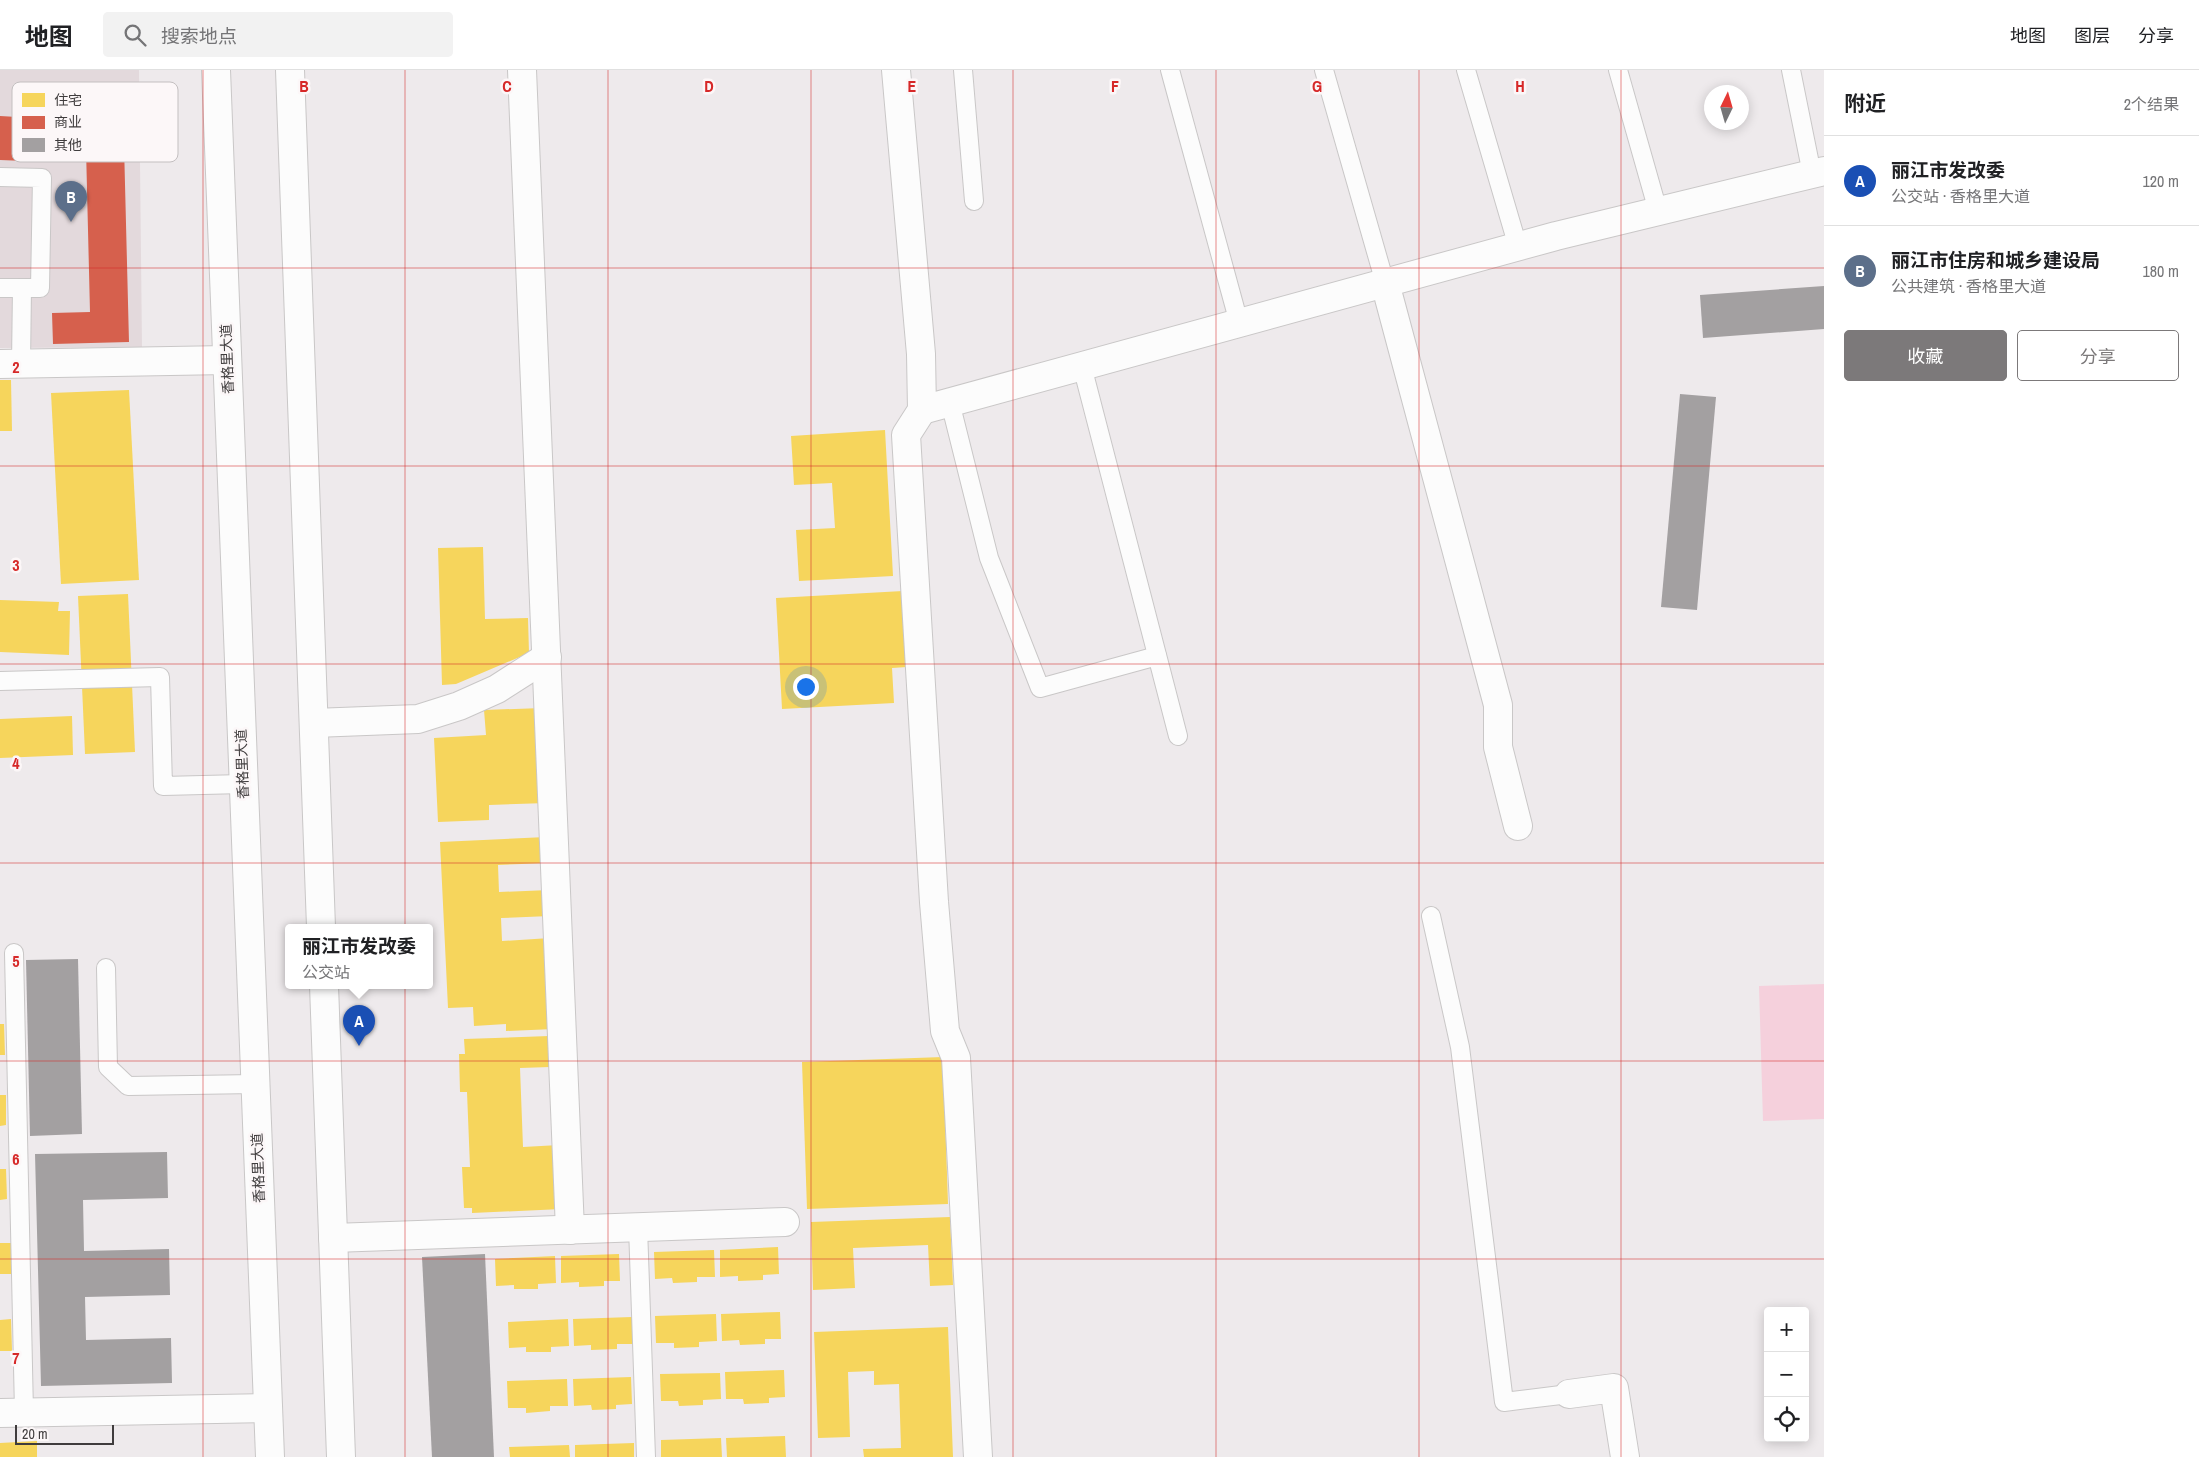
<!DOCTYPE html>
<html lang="zh">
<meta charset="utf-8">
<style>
:root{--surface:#fff;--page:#f2f2f2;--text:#202124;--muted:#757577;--line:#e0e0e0;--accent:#7c797a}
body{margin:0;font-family:"Archivo Narrow","Noto Sans SC",sans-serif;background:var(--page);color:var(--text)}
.controls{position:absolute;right:15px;bottom:15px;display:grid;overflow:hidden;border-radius:5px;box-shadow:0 2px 12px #0003}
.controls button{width:45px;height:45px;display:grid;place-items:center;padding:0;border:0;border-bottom:1px solid var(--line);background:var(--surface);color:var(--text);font:25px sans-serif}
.compass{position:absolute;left:1704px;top:15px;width:45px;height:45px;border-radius:50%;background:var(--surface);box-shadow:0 2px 12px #0003;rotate:5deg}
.scale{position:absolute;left:15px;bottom:12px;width:99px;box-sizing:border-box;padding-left:5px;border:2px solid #3f3c3d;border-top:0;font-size:14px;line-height:18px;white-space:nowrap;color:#3f3c3d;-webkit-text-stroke:4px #fcf7f8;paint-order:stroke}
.you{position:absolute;left:805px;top:616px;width:18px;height:18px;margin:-12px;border:4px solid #fff;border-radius:50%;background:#1a73e8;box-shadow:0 0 0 8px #1a73e833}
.badge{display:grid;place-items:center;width:32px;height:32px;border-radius:50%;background:var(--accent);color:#fff;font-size:16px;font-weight:700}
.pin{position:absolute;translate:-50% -41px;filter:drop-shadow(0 1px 2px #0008)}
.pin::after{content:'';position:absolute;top:26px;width:18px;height:15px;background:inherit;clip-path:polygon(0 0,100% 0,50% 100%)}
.popup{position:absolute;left:285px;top:854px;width:148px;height:65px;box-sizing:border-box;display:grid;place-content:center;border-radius:5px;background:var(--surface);filter:drop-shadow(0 1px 4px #0005);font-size:16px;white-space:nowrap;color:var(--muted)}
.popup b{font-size:19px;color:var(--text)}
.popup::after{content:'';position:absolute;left:50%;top:100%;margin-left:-10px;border:10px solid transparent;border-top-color:var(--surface)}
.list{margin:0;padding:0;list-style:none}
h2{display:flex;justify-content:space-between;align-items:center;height:65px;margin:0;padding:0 20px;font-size:21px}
h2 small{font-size:16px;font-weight:400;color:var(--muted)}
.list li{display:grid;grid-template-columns:32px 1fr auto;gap:15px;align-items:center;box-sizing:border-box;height:90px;padding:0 20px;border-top:1px solid var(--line)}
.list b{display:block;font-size:19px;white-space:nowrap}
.list p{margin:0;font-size:16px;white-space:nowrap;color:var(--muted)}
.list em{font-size:16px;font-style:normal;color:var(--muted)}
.actions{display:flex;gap:10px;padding:15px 20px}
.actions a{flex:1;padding:11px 0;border:1px solid var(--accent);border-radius:5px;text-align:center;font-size:18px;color:var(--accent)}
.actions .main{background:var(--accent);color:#fff}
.icon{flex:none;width:28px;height:28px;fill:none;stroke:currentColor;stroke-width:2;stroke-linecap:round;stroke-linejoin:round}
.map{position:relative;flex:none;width:1824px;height:1387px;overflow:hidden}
header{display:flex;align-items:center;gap:30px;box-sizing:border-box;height:70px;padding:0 25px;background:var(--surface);border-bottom:1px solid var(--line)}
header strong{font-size:24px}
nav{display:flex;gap:28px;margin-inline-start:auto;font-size:18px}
.search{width:350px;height:45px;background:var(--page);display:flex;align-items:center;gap:12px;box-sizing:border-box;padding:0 18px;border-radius:5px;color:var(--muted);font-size:19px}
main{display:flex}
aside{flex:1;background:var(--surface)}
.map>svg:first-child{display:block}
.built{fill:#e3d9dc}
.green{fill:#f5d0dc}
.homes{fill:#f6d55c}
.shops{fill:#d6604d}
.building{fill:#a3a0a1}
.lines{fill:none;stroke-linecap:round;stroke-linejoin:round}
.lane-casing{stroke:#c9c7c7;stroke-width:20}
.street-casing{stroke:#c9c7c7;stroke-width:30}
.secondary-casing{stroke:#c9c7c7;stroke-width:30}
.lane{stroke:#fcfcfc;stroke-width:18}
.street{stroke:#fcfcfc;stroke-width:28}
.secondary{stroke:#fcfcfc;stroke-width:28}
.grid{fill:none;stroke:#d62828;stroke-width:1;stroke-opacity:0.55}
.labels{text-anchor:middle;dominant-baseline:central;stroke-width:5;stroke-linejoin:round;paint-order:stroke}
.street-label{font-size:14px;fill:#3f3c3d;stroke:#fcf7f8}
.key{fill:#fcf7f8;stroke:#c3bfc0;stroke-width:1}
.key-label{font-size:14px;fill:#3f3c3d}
.grid-label{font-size:16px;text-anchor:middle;font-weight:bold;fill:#d62828;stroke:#fcf7f8;stroke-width:5;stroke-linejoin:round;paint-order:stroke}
</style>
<header>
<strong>地图</strong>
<div class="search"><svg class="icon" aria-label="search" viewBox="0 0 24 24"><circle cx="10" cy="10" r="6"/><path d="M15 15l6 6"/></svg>搜索地点</div>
<nav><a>地图</a><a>图层</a><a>分享</a></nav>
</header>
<main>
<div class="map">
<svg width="1824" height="1387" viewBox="0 0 1824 1387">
<rect width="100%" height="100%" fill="#eeeaec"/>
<polygon class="built" points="0,0 139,0 142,277 0,278"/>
<polygon class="green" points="1824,914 1824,1049 1763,1051 1759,916"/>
<g class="homes">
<polygon points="0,310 11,310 12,361 0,361"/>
<polygon points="129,320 139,510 61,514 51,323"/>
<polygon points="885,360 893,506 799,511 796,460 835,458 832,413 794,415 791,366"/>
<polygon points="483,477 485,549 528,548 529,583 456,614 442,615 438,478"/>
<polygon points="903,521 907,597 892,598 894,633 782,639 776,528"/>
<polygon points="128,524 135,682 85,684 78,526"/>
<polygon points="0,530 59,532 58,541 70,541 69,585 0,582"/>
<polygon points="542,638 547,733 489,735 489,750 438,752 434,668 486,665 484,640"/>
<polygon points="72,646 73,685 0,688 0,649"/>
<polygon points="546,767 548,793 498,795 499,822 549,820 550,846 501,848 502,871 550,868 554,959 506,961 506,954 474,956 473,937 448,938 440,772"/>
<polygon points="0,954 4,954 5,985 0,985"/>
<polygon points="549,966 550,997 520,998 523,1077 559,1075 562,1139 472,1143 472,1138 464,1138 462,1097 470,1097 467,1022 460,1022 459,984 465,984 464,969"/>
<polygon points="943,987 948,1134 807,1139 802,992"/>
<polygon points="0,1025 6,1025 6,1055 0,1056"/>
<polygon points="0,1099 6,1099 7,1129 0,1130"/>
<polygon points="950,1147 953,1215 930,1216 928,1175 853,1178 855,1218 813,1220 811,1152"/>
<polygon points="0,1173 12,1173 13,1204 0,1204"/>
<polygon points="778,1177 779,1204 763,1205 763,1210 738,1211 738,1206 720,1207 720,1180"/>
<polygon points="714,1180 715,1207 697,1207 697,1212 673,1213 672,1208 655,1209 654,1182"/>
<polygon points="619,1184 620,1211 604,1211 604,1216 579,1217 579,1212 561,1213 561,1186"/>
<polygon points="555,1186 556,1213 538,1214 538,1219 514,1219 514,1215 496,1216 495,1189"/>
<polygon points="780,1242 781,1269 765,1269 765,1274 740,1275 739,1270 722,1271 721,1244"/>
<polygon points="716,1244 717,1271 699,1272 699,1277 674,1278 674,1273 656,1273 655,1246"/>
<polygon points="632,1247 633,1274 617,1274 617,1279 591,1280 591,1275 574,1276 573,1249"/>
<polygon points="11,1249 12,1281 0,1281 0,1250"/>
<polygon points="568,1249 569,1276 551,1277 551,1282 526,1282 526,1277 509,1278 508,1252"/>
<polygon points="948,1257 953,1387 864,1387 863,1379 901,1378 899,1314 874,1315 874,1301 848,1302 850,1367 818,1368 814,1262"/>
<polygon points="784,1300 785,1327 769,1328 769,1333 744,1334 743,1329 726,1329 725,1302"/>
<polygon points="720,1303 721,1329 703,1330 703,1335 679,1336 678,1331 661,1331 660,1304"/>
<polygon points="631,1307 632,1334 616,1335 616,1339 592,1340 591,1335 574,1336 573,1309"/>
<polygon points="567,1309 568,1336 550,1336 550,1341 526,1343 526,1338 508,1338 507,1311"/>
<polygon points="785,1366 786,1387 727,1387 726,1368"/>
<polygon points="721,1368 722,1387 661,1387 661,1370"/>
<polygon points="37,1371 37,1387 0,1387 0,1373"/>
<polygon points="634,1373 634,1387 575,1387 575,1375"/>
<polygon points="569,1375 570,1387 510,1387 509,1377"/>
</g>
<g class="shops">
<polygon points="123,35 129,272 53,274 52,243 90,242 85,37"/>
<polygon points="0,46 52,49 50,92 0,90"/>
</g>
<g class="building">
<polygon points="1824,216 1824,259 1703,268 1700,225"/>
<polygon points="1680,324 1716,327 1697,540 1661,537"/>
<polygon points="78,889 82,1064 30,1066 26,890"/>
<polygon points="167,1082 168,1128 83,1130 84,1181 169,1179 170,1225 85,1227 86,1270 171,1268 172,1313 41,1316 35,1084"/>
<polygon points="485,1184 494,1387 432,1387 422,1187"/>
</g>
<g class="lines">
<g class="lane-casing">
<g id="lane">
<polyline points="963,0 974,131"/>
<polyline points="1170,0 1239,253"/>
<polyline points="1324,0 1385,213"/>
<polyline points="1466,0 1518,177"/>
<polyline points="1618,0 1658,141"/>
<polyline points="1791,0 1812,104"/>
<polyline points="0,107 42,108 40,218 0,218"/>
<polyline points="21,293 22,218"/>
<polyline points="1082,296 1178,666"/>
<polyline points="950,332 989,488 1040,618 1157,586"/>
<polyline points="0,611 160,607 163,716 243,714"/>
<polyline points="1431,846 1460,977 1504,1332 1569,1324"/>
<polyline points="14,883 24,1342"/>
<polyline points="106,898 108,997 128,1016 255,1014"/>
<polyline points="638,1157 646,1387"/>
</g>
</g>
<g class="street-casing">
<g id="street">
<polyline points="522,0 570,1160"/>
<polyline points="896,0 921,284 922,340 906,365 934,832 945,961 956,988 978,1387"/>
<polyline points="1385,213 1498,635 1498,677 1518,756"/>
<polyline points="0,294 227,290"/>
<polyline points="922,340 1556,166 1824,101"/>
<polyline points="314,653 418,649 459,636 497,619 547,587"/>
<polyline points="333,1168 785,1152"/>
<polyline points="1569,1324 1614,1318 1625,1387"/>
<polyline points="0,1343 268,1338"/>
</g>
</g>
<g class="secondary-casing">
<g id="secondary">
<polyline points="216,0 270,1387"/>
<polyline points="290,0 321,857"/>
<polyline points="324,915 341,1387"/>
</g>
</g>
<use href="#lane" class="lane"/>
<use href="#street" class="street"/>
<use href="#secondary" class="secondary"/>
</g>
<path class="grid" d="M203,0V1387M405,0V1387M608,0V1387M811,0V1387M1013,0V1387M1216,0V1387M1419,0V1387M1621,0V1387M0,198H1824M0,396H1824M0,594H1824M0,793H1824M0,991H1824M0,1189H1824"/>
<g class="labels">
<g class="street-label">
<text transform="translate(227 289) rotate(-92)">香格里大道</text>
<text transform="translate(242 694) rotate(-92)">香格里大道</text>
<text transform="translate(258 1098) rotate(-92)">香格里大道</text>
</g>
</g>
<rect x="12" y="12" width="166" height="80" rx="8" class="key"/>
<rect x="22" y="23" width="23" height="14" fill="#f6d55c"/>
<rect x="22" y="46" width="23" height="13" fill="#d6604d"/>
<rect x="22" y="68" width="23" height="14" fill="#a3a0a1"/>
<g class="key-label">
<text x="54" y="35">住宅</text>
<text x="54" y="57">商业</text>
<text x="54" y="80">其他</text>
</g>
<g class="grid-label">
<text x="304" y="22">B</text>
<text x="507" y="22">C</text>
<text x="709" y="22">D</text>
<text x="912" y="22">E</text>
<text x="1115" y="22">F</text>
<text x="1317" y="22">G</text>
<text x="1520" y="22">H</text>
<text x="16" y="303">2</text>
<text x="16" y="501">3</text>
<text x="16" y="699">4</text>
<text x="16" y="897">5</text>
<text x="16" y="1095">6</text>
<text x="16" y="1294">7</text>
</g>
</svg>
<div class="controls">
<button>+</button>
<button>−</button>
<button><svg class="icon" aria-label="locate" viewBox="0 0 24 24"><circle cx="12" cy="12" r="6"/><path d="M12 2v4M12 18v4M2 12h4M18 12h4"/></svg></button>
</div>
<svg class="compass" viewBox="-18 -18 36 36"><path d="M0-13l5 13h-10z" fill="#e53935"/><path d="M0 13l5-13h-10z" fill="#757577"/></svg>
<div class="scale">20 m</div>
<div class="you"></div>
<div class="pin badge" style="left:359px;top:976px;background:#1a4fb4">A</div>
<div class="popup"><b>丽江市发改委</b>公交站</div>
<div class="pin badge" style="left:71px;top:152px;background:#5c6f8a">B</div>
</div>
<aside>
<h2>附近<small>2个结果</small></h2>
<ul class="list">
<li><span class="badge" style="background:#1a4fb4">A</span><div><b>丽江市发改委</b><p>公交站 · 香格里大道</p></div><em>120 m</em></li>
<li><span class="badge" style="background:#5c6f8a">B</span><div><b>丽江市住房和城乡建设局</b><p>公共建筑 · 香格里大道</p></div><em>180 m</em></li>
</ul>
<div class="actions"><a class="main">收藏</a><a>分享</a></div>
</aside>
</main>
